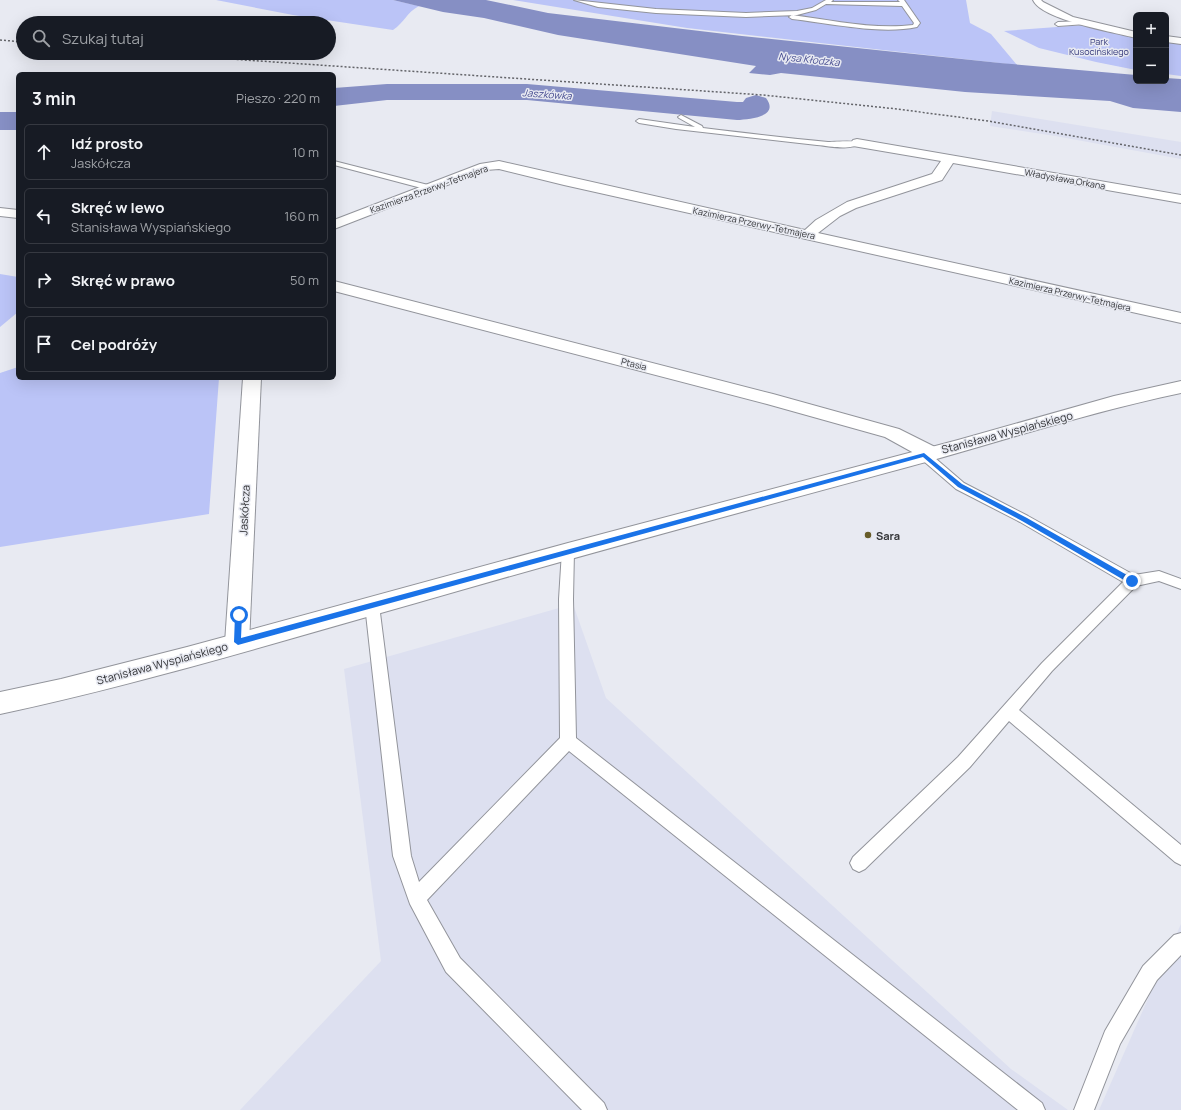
<!DOCTYPE html>
<html lang="pl">
<meta charset="utf-8">
<style>
:root{--surface:#171b24;--page:#242831;--text:#f1f3f6;--muted:#9ea1a6;--line:#363941}
body{margin:0;font-family:Manrope,sans-serif;background:var(--page);color:var(--text)}
.controls{position:absolute;right:12px;top:12px;display:grid;overflow:hidden;border-radius:6px;box-shadow:0 4px 16px #0002}
.controls button{width:36px;height:36px;display:grid;place-items:center;padding:0;border:0;border-bottom:1px solid var(--line);background:var(--surface);color:var(--text);font:20px sans-serif}
.stop{position:absolute;width:12px;height:12px;margin:-9px;border:3px solid #1a73e8;border-radius:50%;background:#fff}
.stop.end{background:#1a73e8;border-color:#fff;box-shadow:0 1px 4px #0008}
.list{margin:0;padding:0;list-style:none}
h2{display:flex;justify-content:space-between;align-items:center;height:52px;margin:0;padding:0 16px;font-size:17px}
h2 small{font-size:13px;font-weight:400;color:var(--muted)}
.list li{display:grid;grid-template-columns:26px 1fr auto;gap:12px;align-items:center;box-sizing:border-box;height:56px;margin:0 8px 8px;padding:0 8px;border:1px solid var(--line);border-radius:6px}
.list b{display:block;font-size:15px;white-space:nowrap}
.list p{margin:0;font-size:13px;white-space:nowrap;color:var(--muted)}
.list em{font-size:13px;font-style:normal;color:var(--muted)}
.icon{flex:none;width:22px;height:22px;fill:none;stroke:currentColor;stroke-width:2;stroke-linecap:round;stroke-linejoin:round}
.map{position:relative;flex:none;width:1181px;height:1110px;overflow:hidden}
.search{position:absolute;background:var(--surface);box-shadow:0 4px 16px #0002;left:16px;top:16px;width:320px;height:44px;display:flex;align-items:center;gap:10px;box-sizing:border-box;padding:0 14px;border-radius:22px;color:var(--muted);font-size:15px}
.panel{position:absolute;background:var(--surface);box-shadow:0 4px 16px #0002;left:16px;top:72px;width:320px;height:308px;border-radius:6px}
.map>svg:first-child{display:block}
.built{fill:#dde0f0}
.green{fill:#bbc4f7}
.water{fill:#868fc4}
.lines{fill:none;stroke-linecap:round;stroke-linejoin:round}
.river{fill:#868fc4;fill-rule:evenodd}
.service-casing{stroke:#92949b;stroke-width:2}
.minor-casing{stroke:#92949b;stroke-width:2}
.secondary-casing{stroke:#92949b;stroke-width:2}
.service{fill:#fff;fill-rule:evenodd}
.minor{fill:#fff;fill-rule:evenodd}
.secondary{fill:#fff;fill-rule:evenodd}
.rail{stroke:#636469;stroke-width:1.5;stroke-dasharray:2 2;stroke-linecap:butt}
.route{fill:#1a73e8}
.poi-dot{fill:#675c29;stroke:#e8eaf2;stroke-width:1.5}
.labels{text-anchor:middle;dominant-baseline:central;stroke-width:3;stroke-linejoin:round;paint-order:stroke}
.far-park-label{font-size:9px;fill:#35397b;stroke:#e8eaf2}
.far-street-label{font-size:9px;fill:#333437;stroke:#e8eaf2}
.far-water-label{font-size:10px;font-style:italic;fill:#454b8f;stroke:#e8eaf2}
.street-label{font-size:11px;fill:#333437;stroke:#e8eaf2}
.poi-label{font-size:11px;font-weight:bold;fill:#333437;stroke:#e8eaf2;text-anchor:start}
</style>
<div class="map">
<svg width="1181" height="1110" viewBox="0 0 1181 1110">
<rect width="100%" height="100%" fill="#e8eaf2"/>
<g class="built">
<polygon points="992,111 1181,142 1181,159 1055,136 990,126"/>
<polygon points="573,604 606,698 1011,1069 1068,1110 240,1110 381,961 344,669"/>
<polygon points="1181,924 1181,1110 1099,1110"/>
</g>
<g class="green">
<path d="M216,0H393L419,6C406,13 405,22 393,30L293,15Z"/>
<polygon points="513,0 966,0 970,23 991,34 1017,65 687,28"/>
<polygon points="1084,25 1136,37 1136,70 1096,62 1039,48 1004,31"/>
<polygon points="1166,42 1181,44 1181,76 1166,74"/>
<polygon points="0,274 18,277 18,312 0,327"/>
<polygon points="18,367 18,378 219,378 209,514 0,547 0,373"/>
</g>
<polygon class="water" points="393,0 486,0 548,13 742,36 1000,63 1136,75 1136,81 1166,81 1166,78 1181,79 1181,112 1133,108 1110,101 965,92 781,73 770,75 749,73 756,66 558,35 484,18 443,12"/>
<g class="lines">
<g class="river">
<path d="M387,84H527L737,102H743L746,98L756,95L766,98C780,117 750,119 737,120L527,100H387L334,106V88Z"/>
<rect x="0" y="112" width="18" height="18"/>
</g>
<g class="service-casing">
<g id="service">
<path d="M574,0L656,9L746,13L797,11L812,8L826,0H833L831,2H900L898,0H904L920,23L917,27C880,35 829,23 792,19L789,17L792,15C831,20 874,30 913,25L914,23L902,6L826,4L816,10L797,15L746,17L656,13L598,7Z"/>
<polygon points="1084,21 1086,22 1086,24 1058,26 1055,24 1058,22"/>
<path d="M681,115L702,126L703,128C744,133 786,138 828,142C835,142 857,140 861,143C850,151 829,146 817,145L676,129L639,123L636,121L639,119L695,127L679,118L678,117Z"/>
<polygon points="334,161 432,186 433,188 429,190 334,165"/>
<polygon points="924,451 928,452 964,483 1028,516 1134,575 1159,571 1181,579 1181,589 1159,581 1136,586 1052,671 1019,710 1181,845 1181,865 1175,862 1009,721 970,767 865,869 859,872 853,869 850,863 853,857 958,757 1042,663 1123,582 1020,522 956,489 920,458 918,455 920,452"/>
<polygon points="568,546 573,548 574,551 573,599 576,738 1042,1103 1045,1110 1018,1110 569,751 427,900 460,958 604,1103 607,1110 582,1110 446,972 410,904 393,856 365,605 367,601 372,599 377,601 379,605 411,856 419,882 560,738 559,599 562,551 563,548"/>
<polygon points="1181,933 1181,955 1157,980 1120,1044 1094,1110 1074,1110 1105,1031 1143,966 1174,935"/>
</g>
</g>
<g class="minor-casing">
<g id="minor">
<path d="M1033,0H1041L1043,2L1073,17L1136,32V38C1114,32 1042,20 1033,0Z"/>
<polygon points="1166,36 1181,38 1181,44 1166,42"/>
<polygon points="857,139 1181,195 1181,203 953,163 942,180 856,208 840,216 818,233 1181,313 1181,323 564,185 499,169 486,170 334,229 334,220 480,164 499,161 805,230 816,220 847,202 932,174 941,161 853,146 851,143 853,140"/>
<polygon points="0,208 18,210 18,218 0,216"/>
<polygon points="334,281 773,394 899,429 937,448 940,453 937,458 930,460 923,458 885,437 767,404 334,291"/>
<polygon points="243,378 261,378 249,643 246,650 237,653 228,650 225,643"/>
</g>
</g>
<g class="secondary-casing">
<path id="secondary" d="M1181,381V393C1095,411 1011,438 926,462C756,508 585,554 416,603C278,642 140,684 0,714V692L61,679L187,647L568,543L958,440L1114,396Z"/>
</g>
<use href="#service" class="service"/>
<use href="#minor" class="minor"/>
<use href="#secondary" class="secondary"/>
<g class="rail">
<polyline points="0,40 23,42"/>
<polyline points="141,53 763,95 897,109 988,121 1181,155"/>
</g>
</g>
<polygon class="route" points="924,453 962,484 1027,518 1134,579 1134,583 1129,583 1022,521 958,487 923,457 238,645 234,642 235,615 239,612 242,615 241,638"/>
<circle class="poi-dot" cx="868" cy="535" r="4"/>
<g class="labels">
<g class="far-park-label">
<text x="1099" y="41">Park<tspan x="1099" dy="10">Kusocińskiego</tspan></text>
</g>
<g class="far-street-label">
<text transform="translate(1065 179) rotate(10)">Władysława Orkana</text>
<text transform="translate(429 189) rotate(-20)">Kazimierza Przerwy-Tetmajera</text>
<text transform="translate(754 223) rotate(12)">Kazimierza Przerwy-Tetmajera</text>
<text transform="translate(1070 294) rotate(13)">Kazimierza Przerwy-Tetmajera</text>
<text transform="translate(634 364) rotate(14)">Ptasia</text>
</g>
<g class="far-water-label">
<text transform="translate(809 59) rotate(6)">Nysa Kłodzka</text>
<text transform="translate(547 94) rotate(4)">Jaszkówka</text>
</g>
<g class="street-label">
<text transform="translate(1007 432) rotate(-15)">Stanisława Wyspiańskiego</text>
<text transform="translate(244 510) rotate(-87)">Jaskółcza</text>
<text transform="translate(162 663) rotate(-15)">Stanisława Wyspiańskiego</text>
</g>
<g class="poi-label">
<text x="876" y="535">Sara</text>
</g>
</g>
</svg>
<div class="controls">
<button>+</button>
<button>−</button>
</div>
<div class="stop" style="left:239px;top:615px"></div>
<div class="stop end" style="left:1132px;top:581px"></div>
<div class="search"><svg class="icon" aria-label="search" viewBox="0 0 24 24"><circle cx="10" cy="10" r="6"/><path d="M15 15l6 6"/></svg>Szukaj tutaj</div>
<section class="panel">
<h2>3 min<small>Pieszo · 220 m</small></h2>
<ul class="list">
<li><svg class="icon" aria-label="ahead" viewBox="0 0 24 24"><path d="M12 20V5M6 11l6-6 6 6"/></svg><div><b>Idź prosto</b><p>Jaskółcza</p></div><em>10 m</em></li>
<li><svg class="icon" aria-label="left" viewBox="0 0 24 24"><path d="M17 20v-9H6M10 6l-5 5 5 5"/></svg><div><b>Skręć w lewo</b><p>Stanisława Wyspiańskiego</p></div><em>160 m</em></li>
<li><svg class="icon" aria-label="right" viewBox="0 0 24 24"><path d="M7 20v-9h11M14 6l5 5-5 5"/></svg><div><b>Skręć w prawo</b></div><em>50 m</em></li>
<li><svg class="icon" aria-label="arrive" viewBox="0 0 24 24"><path d="M6 21V4h12l-3 4 3 4H6"/></svg><div><b>Cel podróży</b></div></li>
</ul>
</section>
</div>
